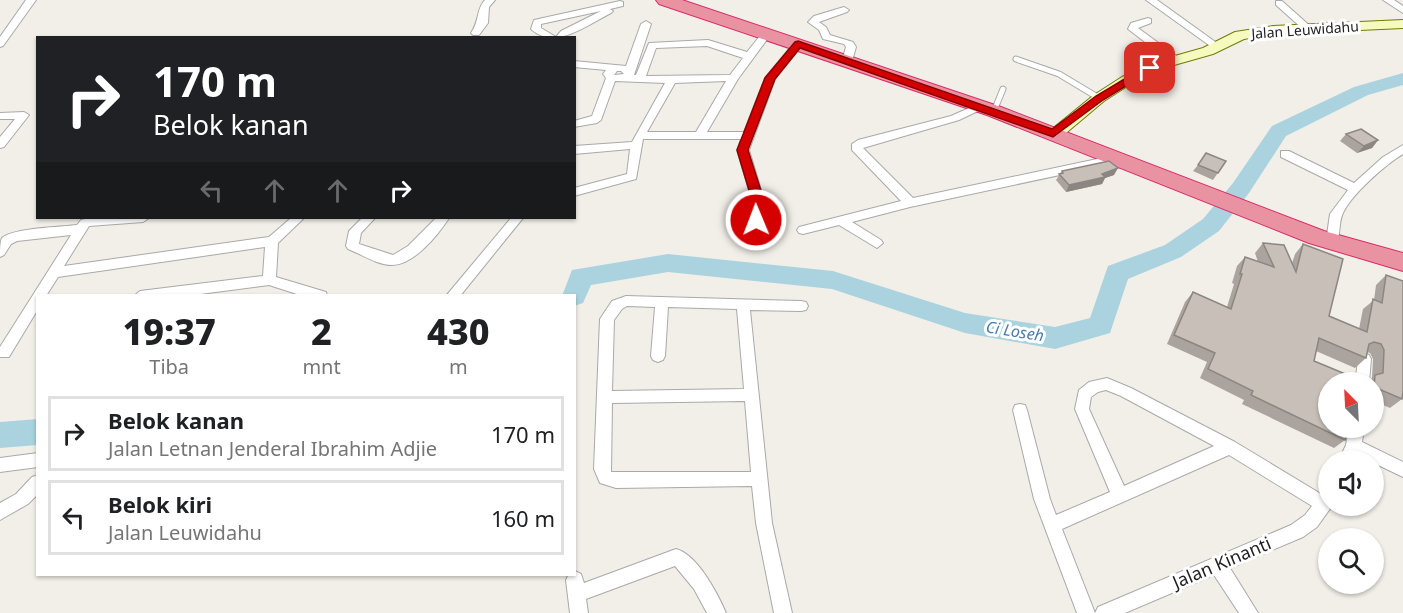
<!DOCTYPE html>
<html lang="id">
<style>
body{margin:0;font-family:"Noto Sans",sans-serif;background:#f6f6f6;color:#202124;height:100vh;display:flex;flex-direction:column;font-size:22px;white-space:nowrap}
*{box-sizing:border-box;margin:0}
p{font-size:20px;color:#757577}
.icon{flex:none;width:33px;height:33px;fill:none;stroke:currentColor;stroke-width:2;stroke-linecap:round;stroke-linejoin:round}
.map{position:relative;flex:1;overflow:hidden}
.panel{position:absolute;left:36px;top:294px;width:540px;height:282px;display:flex;flex-direction:column;background:#fff;border-radius:0px;box-shadow:0 2px 4px #0004}
.panel>*{flex:none}
.banner{position:absolute;left:36px;top:36px;width:540px;height:183px;border-radius:0px;box-shadow:0 2px 4px #0004;background:#202124;color:#fff;overflow:hidden}
.needle{width:39px;rotate:336deg}
.buttons{position:absolute;left:1318px;top:372px;display:grid;gap:12px}
.buttons a{display:grid;place-items:center;width:66px;height:66px;border-radius:50%;background:#fff;box-shadow:0 2px 4px #0004;font-size:30px}
.pin{position:absolute;display:grid;place-items:center;width:51px;height:51px;color:#fff;margin:-26px;border-radius:12px;box-shadow:0 3px 9px #0006}
.me{position:absolute;width:66px;margin:-33px;rotate:359deg;stroke-linejoin:round;filter:drop-shadow(0 0 4px #0008)}
.turn{display:flex;align-items:center;gap:21px;height:126px;padding:0 18px;font-size:27px}
.turn .icon{width:78px;height:78px;stroke-width:2.5}
.turn b{display:block;font-size:42px;line-height:51px}
.lanes{display:flex;align-items:center;height:57px;padding:0 18px;background:#0003;justify-content:center;gap:30px;direction:ltr}
.lanes .off{opacity:.35}
.eta{display:flex;justify-content:space-evenly;align-items:center;height:102px;text-align:center}
.eta b{font-size:36px;font-weight:800;line-height:42px}
ul{padding:0;list-style:none}
li{display:flex;align-items:center;gap:18px;height:75px;margin:0 12px 9px;padding:0 6px;border:3px solid #e0e0e0;border-radius:0px}
li div{flex:1}
li b{display:block;font-size:22px}
li em{font-style:normal}
.map>svg:first-child{display:block}
</style>
<div class="map">
<svg width="1403" height="613" viewBox="0 0 1403 613">
<rect width="100%" height="100%" fill="#f2efe9"/>
<g fill="none" stroke-linecap="round" stroke-linejoin="round">
<!-- river -->
<path fill="#aad3df" fill-rule="evenodd" d="M1403,73V85L1368,95L1286,136L1249,193L1219,231L1181,257L1128,279L1110,333L1055,349L965,333L832,289L668,272L591,285L583,303L574,306V296H562L572,270L668,254L833,271L965,313L1055,327L1090,318L1108,266L1165,245L1203,219L1233,183L1272,126L1354,87Z
M38,419V445L0,448V422Z"/>
<!-- lane casing -->
<g stroke="#a9a9a9" stroke-width="7">
<path id="lane" d="M1016,59L1059,74L1099,98
M994,111L1003,89"/>
</g>
<!-- street casing -->
<g stroke="#a9a9a9" stroke-width="2">
<path id="street" d="M26,0H36L3,46L0,47V37Z
M485,0H495L489,7L488,23L479,35H473L471,33C480,20 476,9 485,0Z
M1146,0H1157L1221,46L1213,48Z
M1383,0H1394L1403,6V13Z
M620,1L623,2V6L610,9L613,11L611,13C587,25 555,51 531,29L534,20ZM601,11L561,31L556,37L541,28V24Z
M1276,1H1282L1310,26V30H1304L1276,5Z
M844,7L849,10L847,12L819,22L826,27L830,35L853,42L856,47L852,61L847,64L842,61L846,47L844,44L823,39L819,30L808,22L814,16Z
M1148,18L1151,19V23L1138,28L1179,58V62H1171L1128,29L1131,23Z
M646,21L651,24L634,75H636L649,43L708,40L747,52L763,32L771,34L738,79L707,132H744L765,78L795,42L803,44L775,79L749,150L763,197L760,223L756,224L750,220L751,197L737,150L741,139H643L636,179L574,196V188L627,174L630,149L574,154V146L632,142L665,83L615,81L601,120L597,123L574,127V121L592,116L606,78L603,74L606,70L574,67V61L626,66L641,24ZM707,46L743,58L730,75L646,76L656,48ZM617,71H621L624,74L614,75ZM726,81L696,132H647L675,83Z
M978,104L983,107L982,109L959,120L863,148L913,198L1116,155L1122,159L1116,163L910,207L852,222L881,240L883,243L877,248L839,225L803,234L799,233L797,230L799,227L901,201L852,150V144L858,140L951,116Z
M24,112L29,115L4,147L0,148V137L15,119H0V113Z
M1403,145V154C1386,164 1351,195 1343,213C1338,223 1341,235 1336,245H1328L1326,242L1330,214L1348,190L1281,157V151H1289L1354,183L1383,157Z
M89,218H149L143,222L89,226L64,266L269,237L291,218H304L278,243L276,277L326,292L327,296H303L269,285L185,296H134L140,291L263,276L265,247L58,277L46,296H38V309L9,357H0V347L71,235L17,241L11,244L4,255L0,257C0,251 0,242 2,238C12,228 62,227 77,225L81,220Z
M362,218H375L361,233L359,244L393,255L408,246L436,218H449C438,235 414,265 392,265C377,265 361,254 348,249L346,246L349,231Z
M511,218H523L460,296H446Z
M626,296L801,301L806,302L808,306L806,310L801,311L750,310L772,523L792,613H774L756,523L752,486L616,488L600,483L594,469L600,319L612,301ZM627,306L655,307L651,356L653,360L658,362L663,360L665,356L668,307L737,309L744,389L612,391L614,320L622,309ZM745,401L751,472H611L612,403Z
M1364,353L1369,355L1371,359L1369,382H1355L1359,355Z
M1107,378L1131,388L1235,442L1321,494L1329,488V506H1332L1317,527L1303,537L1230,568L1258,613H1239L1214,575L1125,613H1095L1098,607L1291,525L1305,515L1312,506L1229,455L1062,529L1095,613H1077L1034,499L1013,410L1015,405L1020,404L1025,405L1027,410L1050,499L1056,515L1110,492L1075,409L1079,390L1089,382ZM1106,390L1121,396L1214,446L1124,486L1089,409L1091,397L1098,392Z
M1349,428H1364L1362,442L1403,462V477L1374,463V460L1357,454L1355,460H1339L1346,445Z
M38,453V467L0,472V458Z
M38,475V494L28,504L0,520V503L16,494L32,477Z
M676,549C697,554 718,594 726,613H707L694,589L675,566L586,599L588,613H570L566,580L569,574H574L575,571L581,574L584,583Z"/>
</g>
<!-- secondary casing -->
<g stroke="#707d05" stroke-width="2">
<path id="secondary" d="M1403,20V28L1273,34L1244,39L1213,54L1167,67L1132,83L1104,101L1060,138L1054,139L1046,134L1094,95L1122,77L1157,61L1203,48L1235,32L1273,26Z"/>
</g>
<!-- highway casing -->
<g stroke="#dc2a67" stroke-width="2">
<path id="highway" d="M656,0H682L1001,107L1324,231L1403,253V271L1309,243L987,115L659,4Z"/>
</g>
<!-- lane -->
<use href="#lane" stroke="#fff" stroke-width="5"/>
<!-- street -->
<use href="#street" fill="#fff" fill-rule="evenodd"/>
<!-- secondary -->
<use href="#secondary" fill="#f7fabf" fill-rule="evenodd"/>
<!-- highway -->
<use href="#highway" fill="#e892a2" fill-rule="evenodd"/>
</g>
<!-- wall -->
<path fill="#aba49e" d="M1346,134L1378,140L1372,148L1357,153L1340,141Z
M1226,161L1213,180L1193,171L1198,165Z
M1062,171L1114,175L1105,178L1102,184L1066,192L1056,180Z
M1263,243L1292,263L1295,254L1303,244L1329,316L1359,329L1363,309L1374,300L1376,285L1386,275L1402,399L1390,408L1374,401V382H1366L1372,378L1373,359L1370,353L1367,352L1366,358L1355,368L1316,351L1314,361L1345,440L1334,448L1242,404L1244,400L1200,378L1207,362L1167,344L1185,302L1193,292L1227,307L1234,284L1232,283L1237,266L1245,257L1258,262L1255,253Z"/>
<!-- shaded-wall -->
<path fill="#8b8681" d="M1378,140L1372,148L1357,153L1364,146Z
M1118,168L1114,175L1105,178L1102,184L1066,192L1069,185Z"/>
<!-- building -->
<path fill="#c7bfb8" stroke="#8b8681" stroke-width="1.5" d="M1361,129L1378,140L1364,146L1346,134Z
M1206,153L1226,161L1218,173L1198,165Z
M1109,161L1118,168L1102,174L1105,177L1069,185L1059,174L1063,173L1062,171Z
M1263,243L1284,245L1296,272L1303,244L1343,259L1329,316L1367,332L1373,299L1382,303L1386,275L1403,281V391L1402,399L1374,387L1375,375L1383,373L1384,350L1381,344L1374,342L1369,344L1366,358L1319,338L1314,361L1360,380V382H1329V428H1348L1345,440L1251,395L1253,391L1208,369L1215,353L1174,335L1193,292L1231,309L1242,274H1240L1245,257L1274,267Z"/>
<!-- route -->
<path fill="#d40000" stroke="#8a0000" stroke-width="1.5" d="M798,41L1052,129L1096,96L1146,66L1155,68L1103,100L1053,137L800,48L775,79L748,150L763,197L762,220L756,224L750,220L751,197L737,150L765,78L795,42Z"/>
<g text-anchor="middle" stroke-width="6" stroke-linejoin="round" paint-order="stroke">
<!-- far-street labels -->
<g font-size="14" fill="#222" stroke="#fff">
<text transform="translate(1305 30) rotate(-4)" y="5">Jalan Leuwidahu</text>
</g>
<!-- water labels -->
<g font-size="16" font-style="italic" fill="#4a7aab" stroke="#fff">
<text transform="translate(1015 331) rotate(9)" y="6">Ci Loseh</text>
</g>
<!-- near-street labels -->
<g font-size="18" fill="#222" stroke="#fff">
<text transform="translate(1222 563) rotate(-23)" y="6">Jalan Kinanti</text>
</g>
</g>
</svg>
<div class="buttons">
<a><svg class="needle" viewBox="-14 -14 28 28"><path d="M0-13l5 13h-10z" fill="#e53935"/><path d="M0 13l5-13h-10z" fill="#757577"/></svg></a>
<a><svg class="icon" aria-label="sound" viewBox="0 0 24 24"><path d="M4 9h4l5-4v14l-5-4H4zM17 9q2 3 0 6"/></svg></a>
<a><svg class="icon" aria-label="search" viewBox="0 0 24 24"><circle cx="10" cy="10" r="6"/><path d="M15 15l6 6"/></svg></a>
</div>
<div class="pin" style="left:1150px;top:68px;background:#d93025"><svg class="icon" aria-label="arrive" viewBox="0 0 24 24"><path d="M6 21V4h12l-3 4 3 4H6"/></svg></div>
<svg class="me" style="left:756px;top:220px" viewBox="-20 -20 40 40"><circle r="17" fill="#d40000" stroke="#fff" stroke-width="3"/><path d="M0-11L8 9 0 5-8 9z" fill="#fff"/></svg>
<div class="banner">
<div class="turn"><svg class="icon" aria-label="right" viewBox="0 0 24 24"><path d="M7 20v-9h11M14 6l5 5-5 5"/></svg><div><b>170 m</b>Belok kanan</div></div>
<div class="lanes"><svg class="icon off" aria-label="left" viewBox="0 0 24 24"><path d="M17 20v-9H6M10 6l-5 5 5 5"/></svg><svg class="icon off" aria-label="ahead" viewBox="0 0 24 24"><path d="M12 20V5M6 11l6-6 6 6"/></svg><svg class="icon off" aria-label="ahead" viewBox="0 0 24 24"><path d="M12 20V5M6 11l6-6 6 6"/></svg><svg class="icon" aria-label="right" viewBox="0 0 24 24"><path d="M7 20v-9h11M14 6l5 5-5 5"/></svg></div>
</div>
<section class="panel">
<div class="eta">
<div><b>19:37</b><p>Tiba</p></div>
<div><b>2</b><p>mnt</p></div>
<div><b>430</b><p>m</p></div>
</div>
<ul>
<li><svg class="icon" aria-label="right" viewBox="0 0 24 24"><path d="M7 20v-9h11M14 6l5 5-5 5"/></svg><div><b>Belok kanan</b><p>Jalan Letnan Jenderal Ibrahim Adjie</p></div><em>170 m</em></li>
<li><svg class="icon" aria-label="left" viewBox="0 0 24 24"><path d="M17 20v-9H6M10 6l-5 5 5 5"/></svg><div><b>Belok kiri</b><p>Jalan Leuwidahu</p></div><em>160 m</em></li>
</ul>
</section>
</div>
